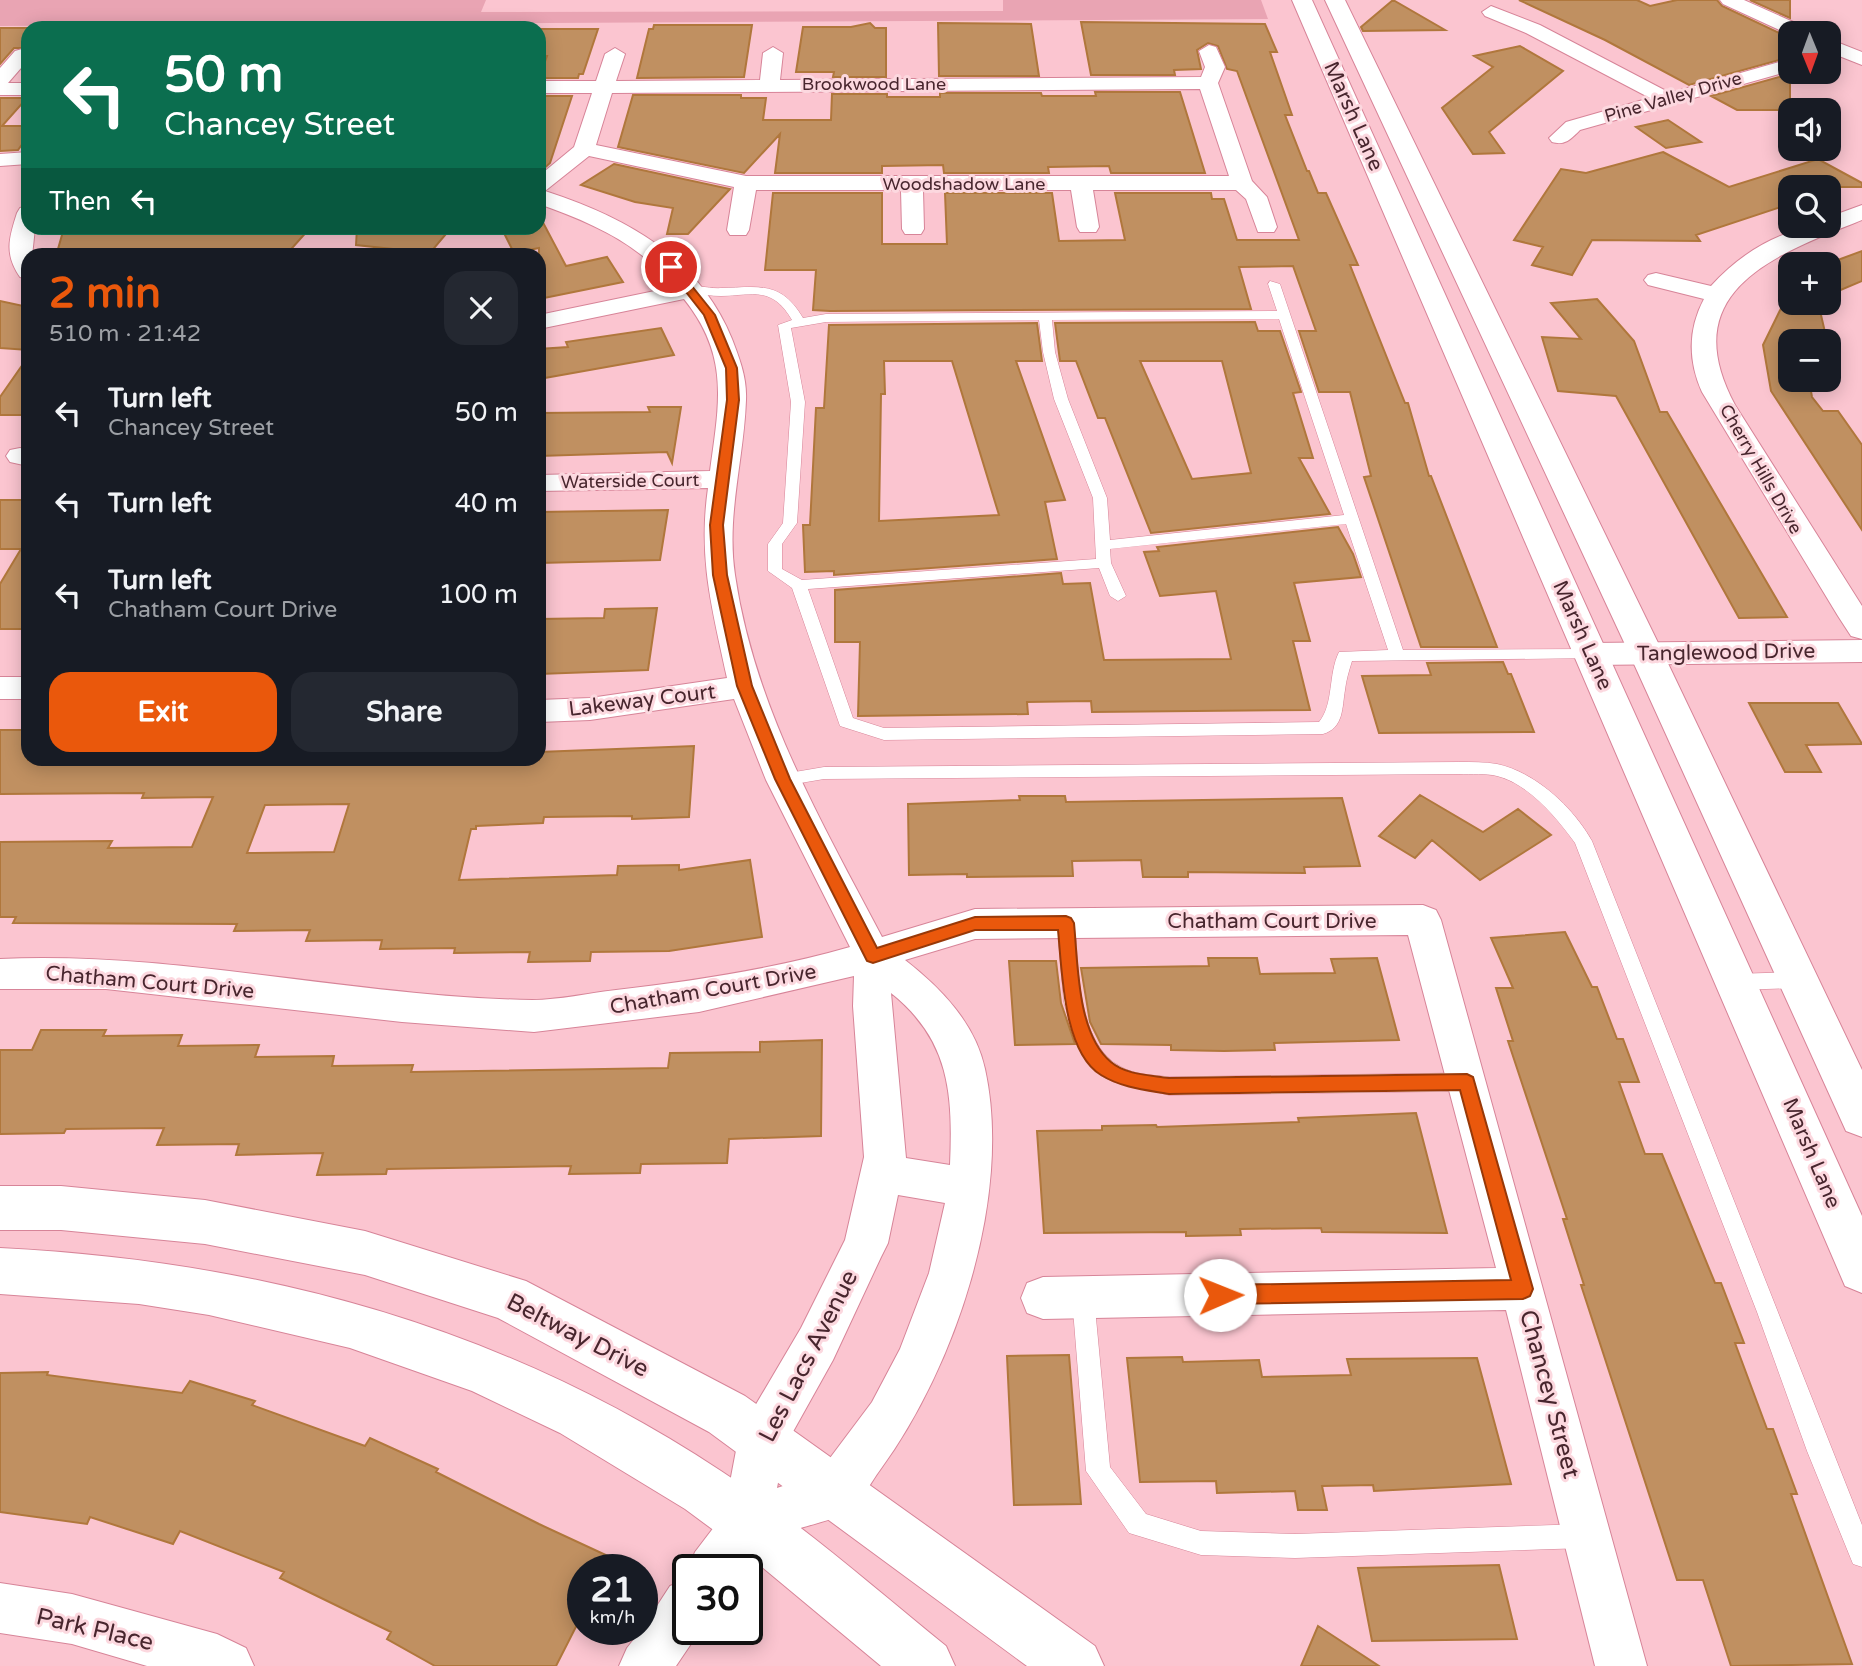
<!DOCTYPE html>
<meta charset="utf-8">
<style>
body{margin:0;font-family:"Varela Round",sans-serif;background:#242831;color:#f1f3f6;height:100vh;display:flex;flex-direction:column;font-size:26px;white-space:nowrap}
*{box-sizing:border-box;margin:0}
p{font-size:23px;color:#9ea1a6}
.icon{flex:none;width:38px;height:38px;fill:none;stroke:currentColor;stroke-width:2;stroke-linecap:round;stroke-linejoin:round}
.map{position:relative;flex:1;overflow:hidden}
.drawer{position:absolute;left:21px;top:248px;width:525px;height:518px;display:flex;flex-direction:column;background:#171b24;border-radius:21px;box-shadow:0 4px 18px #0003}
.drawer>*{flex:none}
.guide{position:absolute;left:21px;top:21px;width:525px;height:214px;border-radius:21px;box-shadow:0 4px 18px #0003;background:#0b6e4f;color:#fff;overflow:hidden}
.needle{width:46px;rotate:179deg}
.buttons{position:absolute;left:1778px;top:21px;display:grid;gap:14px}
.buttons a{display:grid;place-items:center;width:63px;height:63px;border-radius:14px;background:#171b24;box-shadow:0 4px 18px #0003;font-size:35px}
.speed{position:absolute;left:567px;top:1554px;display:flex;gap:14px;font-size:35px;font-weight:700;text-align:center}
.speed>*{display:grid;place-content:center;width:91px;height:91px;border-radius:50%;background:#171b24;box-shadow:0 4px 18px #0003;line-height:1}
.speed small{font-size:18px;font-weight:400}
.speed .limit{border:4px solid #111;border-radius:10px;background:#fff;color:#111}
.pin{position:absolute;display:grid;place-items:center;width:60px;height:60px;color:#fff;margin:-30px;border:4px solid #fff;border-radius:50%;box-shadow:0 2px 7px #0007}
.me{position:absolute;width:77px;margin:-38px;rotate:89deg;stroke-linejoin:round;filter:drop-shadow(0 0 5px #0008)}
.turn{display:flex;align-items:center;gap:24px;height:147px;padding:0 28px;font-size:32px}
.turn .icon{width:91px;height:91px;stroke-width:2.5}
.turn b{display:block;font-size:49px;line-height:60px}
.then{display:flex;align-items:center;height:66px;padding:0 28px;background:#0003;gap:14px;font-size:26px}
.round{display:grid;place-items:center;flex:none;width:74px;height:74px;border-radius:21px;background:#242831}
.summary{display:flex;align-items:center;justify-content:space-between;height:119px;padding:0 28px}
h1{font-size:42px;font-weight:700;line-height:52px;color:#ea580c}
.cta{display:flex;gap:14px;margin-top:auto;padding:14px 28px}
.cta a{flex:1;height:80px;border-radius:21px;background:#ea580c;color:#fff;font-size:28px;font-weight:700;line-height:80px;text-align:center}
.cta a+a{background:#242831;color:#f1f3f6}
ul{padding:0;list-style:none}
li{display:flex;align-items:center;gap:21px;height:91px;padding:0 28px}
li div{flex:1}
li b{display:block;font-size:26px}
li em{font-style:normal}
.map>svg:first-child{display:block}
</style>
<div class="map">
<svg width="1862" height="1666" viewBox="0 0 1862 1666">
<rect width="100%" height="100%" fill="#fbc5d0"/>
<!-- green -->
<path fill="#e9a4b3" d="M0,0H486L481,12L1003,11V0H1261L1268,19L0,26Z"/>
<!-- building -->
<path fill="#c09061" stroke="#b0773c" stroke-width="2" fill-rule="evenodd" d="M1393,0L1445,30L1363,31L1361,27Z
M1519,0H1637L1650,6L1677,0H1717L1722,6L1790,38V57L1689,85L1605,40Z
M1750,0H1790V18Z
M1081,22L1265,24L1277,52H1270L1292,115H1285L1307,171H1309L1318,193H1326L1358,265H1350L1405,403H1408L1429,476H1431L1497,647H1421L1364,477L1371,476L1350,392H1319L1299,331H1316L1293,266L1239,267L1251,309L830,311L813,310L816,270H765L773,193H882V244H947L945,193H1052L1059,241L1125,240L1115,193H1211L1212,199H1224L1237,240H1299L1237,71L1227,69L1218,46L1208,43L1197,50L1201,69L1174,70L1175,75H1091Z
M870,23L875,28H886V77H833L834,72H796L803,27H851Z
M938,23L1031,24L1039,76H939Z
M654,25H752L744,77L637,78L649,29H653Z
M0,28H28V48H14L0,64Z
M539,29H598L583,74H579L578,78H539L547,56H539Z
M1520,46L1563,71L1489,132L1504,153L1473,154L1442,108L1493,67L1474,56Z
M1790,74V110H1737L1711,96Z
M1095,92H1180L1205,173H1111L1109,166L1048,167L1049,173H944L943,165L882,166V173H775L780,134L744,173L618,147L633,95H741V98H766L763,120H831L832,94H887V97H940V93H1041L1042,96H1096Z
M539,96H572L550,163L539,173Z
M0,98H27L2,126H28V136L18,150L0,151Z
M1668,120L1701,142L1666,148L1636,127Z
M1663,152L1729,187L1818,159L1862,183V187H1790V204L1696,235L1700,241L1592,240L1572,275L1532,265L1543,247L1514,240L1561,169L1586,173Z
M614,164L730,189L688,234H667L673,208L635,202L581,185Z
M539,215L566,266L607,257L623,282L539,299V248L514,253L503,231L539,228Z
M64,228H310L285,256H56Z
M357,228H451L430,253L356,245Z
M1862,251V281L1831,294L1829,298L1827,264Z
M1790,290V303H1827L1821,315L1827,341H1790V380H1809L1812,397L1823,411H1838L1862,445V530L1771,391L1763,345Z
M1597,299L1634,341L1660,412H1667L1787,617L1739,618L1616,396L1558,391L1542,337L1581,339L1551,303Z
M0,301L28,307V350L0,348Z
M1255,322L1258,331H1280L1301,392L1293,393L1313,458H1299L1330,514L1151,533L1105,418H1098L1076,361H1060L1055,323ZM1140,361H1222L1251,473L1192,479Z
M1037,323L1042,361H1016L1065,500L1045,502L1057,559L834,575V571L805,572L803,525H810L816,408H824L829,325ZM884,361H952L999,515L879,521L881,394H885Z
M661,328L674,355L539,379V349L568,347L566,342Z
M28,357V415H0V397Z
M648,407H681L672,463L667,452L539,456V413L650,412Z
M0,500H28V629H0V584L21,549H0Z
M668,510L660,560L539,563V512Z
M1338,527L1353,554L1361,577L1294,583L1310,641H1293L1310,710L1092,712L1091,701L1027,702L1028,714L858,716L860,642H835V590L1061,573L1063,584L1090,583L1104,660L1231,659L1216,591L1160,596L1144,552L1159,551L1157,547Z
M657,608L648,670L539,674V619L604,618L605,609Z
M1503,662L1508,674H1511L1534,732L1379,733L1362,676L1431,675L1427,663Z
M1749,703H1838L1862,744L1806,745L1821,772H1785Z
M0,730H28V760H539V752L694,746L689,817L632,819V816L544,817L543,823L476,826V829H471L459,880L617,875L618,866L679,865V870L750,860L762,937L669,951L591,952L590,961L528,962L530,952L454,953L455,948L380,949L382,940L306,941L310,930L234,931L237,924L13,923L16,917H0V842L112,841L108,848L192,847L213,797L142,798L144,793L0,794ZM349,804L334,852L247,853L265,805Z
M1420,795L1483,832L1518,809L1551,835L1480,880L1432,840L1415,858L1379,836Z
M1019,796H1065L1066,802L1342,798L1360,866L1304,867L1305,873L1188,872V877H1143L1141,860L1072,861L1073,876L967,877V874L909,875L908,804L1020,800Z
M1565,932L1592,987H1597L1617,1039H1623L1639,1082H1619L1645,1154H1662L1715,1283H1721L1744,1343H1735L1767,1429H1773L1797,1494H1791L1852,1664L1731,1666L1703,1580H1677L1581,1285H1584L1563,1219H1567L1508,1041H1513L1496,988H1513L1491,938Z
M1208,958H1257L1260,974L1335,973L1331,959L1377,958L1399,1040L1274,1043L1275,1050L1224,1051L1171,1050V1045L1101,1044L1090,1022L1081,968L1209,966Z
M1009,961H1056L1061,1003L1075,1044L1015,1045Z
M41,1030H106L103,1036L182,1035L178,1046L259,1045L255,1057L334,1056L332,1066L413,1065L411,1072L668,1068L670,1053L760,1052V1042L822,1040L821,1136L729,1139L727,1163L641,1164L640,1173L569,1174L571,1166L387,1169L386,1174L317,1175L323,1153L236,1155L239,1144L157,1145L164,1128L66,1129L64,1133L0,1134V1050H32Z
M1416,1113L1447,1233L1322,1232L1321,1228L1240,1229L1241,1235L1186,1236V1232L1044,1233L1037,1131L1102,1130V1126L1156,1125L1157,1127L1299,1122L1298,1118Z
M1069,1355L1081,1504L1014,1505L1007,1356Z
M1182,1357L1183,1362L1259,1360L1262,1377L1351,1375L1347,1359L1477,1358L1511,1484L1374,1491L1373,1485L1322,1486L1327,1510H1298L1295,1491L1217,1493L1216,1481L1140,1482L1127,1358Z
M48,1372L47,1375L182,1393L190,1381L255,1401L252,1405L365,1446L370,1438L438,1469L436,1472L539,1524L638,1570H583V1613L556,1666H435L387,1639L391,1632L280,1578L284,1572L180,1531L173,1544L90,1517L87,1524L0,1512V1373Z
M1499,1565L1517,1639L1372,1641L1358,1568Z
M1318,1626L1379,1666H1301Z"/>
<g fill="none" stroke-linecap="round" stroke-linejoin="round">
<!-- service casing -->
<g stroke="#d78498" stroke-width="1">
<path id="service" d="M1270,281L1280,284L1403,650L1591,649L1599,654L1597,658L1352,661C1349,671 1346,680 1345,690C1342,707 1344,728 1323,734L884,740L840,726L792,588L768,571V544L783,523L791,402L778,325L792,320C772,286 754,295 721,296C711,296 702,294 693,294L689,293V287C700,285 711,289 722,288C760,287 781,281 803,318L826,314L1277,311L1268,284ZM1279,319L1344,515L1110,540L1107,498L1068,399L1055,352L1052,320ZM1039,320L1043,352L1054,399L1093,498L1096,559L802,580L782,569V544L797,523L805,402L791,328L826,322ZM1346,524L1388,650L1339,652C1328,674 1334,704 1319,722L884,728L853,718L808,589L1099,568L1110,596L1118,601L1126,596L1111,563L1110,549Z
M1459,762C1472,762 1485,762 1497,764C1535,772 1573,807 1592,841L1862,1525V1567L1853,1564L1807,1451L1757,1312L1575,843C1557,818 1529,784 1497,776C1485,773 1472,775 1459,774L824,779L783,786L775,780L783,774L824,767Z
M1066,916L1073,918L1075,923C1078,966 1077,1045 1121,1067C1135,1075 1153,1075 1169,1077L1467,1073L1474,1076L1477,1082L1474,1088L1467,1091L1169,1095L1114,1082L1100,1075L1088,1063L1076,1041L1064,1002L1057,923L1059,918Z
M1797,972L1804,975L1806,980L1804,985L1797,988L1737,990L1730,988L1727,982L1730,976L1737,974Z
M1083,1286L1091,1289L1094,1297L1110,1467L1146,1514L1201,1531L1295,1534L1584,1524L1593,1527L1596,1536L1593,1545L1584,1548L1295,1558L1201,1555L1129,1533L1086,1471L1072,1297L1075,1289Z"/>
</g>
<!-- minor casing -->
<g stroke="#d78498" stroke-width="2">
<path id="minor" d="M1720,0H1744L1809,29L1811,33L1790,35L1723,4Z
M1491,6L1540,25L1670,93L1790,59V71L1580,130C1571,139 1565,146 1552,142L1549,138L1566,122L1650,98L1526,33L1485,16L1482,12Z
M1829,39L1862,52V65L1829,52Z
M1209,45L1216,47L1225,67L1218,83L1252,181L1267,197L1277,227L1274,232H1258L1246,199L1236,190H1093L1099,227L1096,232H1080L1077,227L1071,190H923L924,229L921,234H905L902,229L901,190H756L749,230L746,235H730L727,230L734,187L589,156L545,191C628,218 699,258 732,339C740,360 747,378 746,400C744,459 726,516 735,575C754,706 821,821 882,937L975,909L1423,905L1436,910L1441,920L1647,1666H1595L1506,1310L1043,1319L1027,1313L1021,1298L1027,1283L1043,1277L1496,1268L1408,935L975,939L905,960C941,988 975,1023 985,1069C1013,1196 955,1368 880,1470C871,1482 862,1500 851,1509C833,1524 778,1529 762,1544C755,1551 750,1562 744,1570H688L695,1552L724,1514L738,1440L745,1423L801,1328L845,1240L864,1157L853,1006L854,976L699,1012L534,1032L402,1022L106,989H0V959C178,951 354,997 532,1000C559,1000 589,993 616,990C694,981 774,969 850,947L766,780L734,699L590,720L539,722V700L590,698L727,678C712,608 698,559 708,488L539,491V475L710,471C719,404 730,356 684,299L539,329V315L674,287C639,243 590,222 539,204V176L574,147L592,93H539V81H596L605,54L615,48L625,54L616,81L760,80L763,53L773,47L783,53L780,80L1201,77L1205,67L1199,51ZM1200,89L1229,176H746L596,145L612,93ZM891,993C950,1040 953,1094 950,1165L906,1158ZM898,1195L945,1203L929,1273L900,1349L872,1402L818,1474L777,1488L785,1446L833,1360L881,1257L888,1243Z
M22,49L28,51V60L8,83H28V95H0V68L15,51Z
M28,152V164L0,166V154Z
M1862,205V220C1774,255 1674,291 1735,405L1862,606V639L1851,636L1838,616L1702,392C1688,361 1688,329 1704,299L1648,285L1644,280L1648,275L1656,273L1711,286C1741,253 1783,226 1829,226V217Z
M28,206V228H35L32,256H28V279L20,277C4,254 9,238 17,213L20,208Z
M20,448L28,450V466L10,462L6,456L10,450Z
M1862,640V662L1591,665L1580,662L1575,654L1580,646L1591,643Z
M0,677H28V699H0Z
M688,1579V1629H701L676,1666H619L627,1648L642,1629L670,1586Z
M0,1583L72,1594L217,1634L246,1648L254,1666H147L72,1644L0,1633Z"/>
</g>
<!-- tertiary casing -->
<g stroke="#d78498" stroke-width="2">
<path id="tertiary" d="M0,1186H61L205,1200L365,1231L526,1281L745,1396L1095,1646L1104,1666H1027L709,1432L498,1318L365,1275L205,1244L61,1230H0Z
M0,1248C261,1261 502,1326 721,1471C801,1523 872,1586 946,1646L955,1666H881L750,1557L685,1509L560,1433L472,1391L350,1348L209,1315L139,1304L0,1294Z"/>
</g>
<!-- secondary casing -->
<g stroke="#d78498" stroke-width="2">
<path id="secondary" d="M1292,0H1312L1862,1216V1293L1845,1286Z
M1325,0H1345L1663,653L1862,1070V1137L1846,1131L1629,653Z"/>
</g>
<!-- service -->
<use href="#service" fill="#fff" fill-rule="evenodd"/>
<!-- minor -->
<use href="#minor" fill="#fff" fill-rule="evenodd"/>
<!-- tertiary -->
<use href="#tertiary" fill="#fff" fill-rule="evenodd"/>
<!-- secondary -->
<use href="#secondary" fill="#fff" fill-rule="evenodd"/>
</g>
<!-- route -->
<path fill="#ea580c" stroke="#983908" stroke-width="2" d="M668,265H675L715,315L737,368L739,400L723,525L727,575L752,686L790,779L877,948L975,917L1066,916L1071,918L1074,923C1078,964 1077,1034 1111,1062C1126,1075 1150,1075 1169,1078L1467,1074L1473,1077L1533,1289L1530,1296L1523,1299L1220,1304L1213,1302L1210,1295L1213,1288L1220,1285L1511,1280L1460,1090L1169,1094C1146,1090 1122,1088 1101,1075C1063,1052 1062,970 1058,930H975L873,963L867,961L775,779L737,686L713,575L710,525L727,400L726,368L704,315L668,269Z"/>
<g text-anchor="middle" stroke-width="6" stroke-linejoin="round" paint-order="stroke">
<!-- far-street labels -->
<g font-size="18" fill="#48262e" stroke="#fcd8df">
<text x="874" y="90">Brookwood Lane</text>
<text transform="translate(1673 97) rotate(-16)" y="6">Pine Valley Drive</text>
<text x="964" y="190">Woodshadow Lane</text>
<text transform="translate(1761 469) rotate(60)" y="6">Cherry Hills Drive</text>
<text transform="translate(630 481) rotate(-1)" y="6">Waterside Court</text>
</g>
<!-- street labels -->
<g font-size="21" fill="#48262e" stroke="#fcd8df">
<text transform="translate(1354 116) rotate(66)" y="7">Marsh Lane</text>
<text transform="translate(1583 635) rotate(66)" y="7">Marsh Lane</text>
<text transform="translate(1726 652) rotate(-1)" y="7">Tanglewood Drive</text>
<text transform="translate(642 700) rotate(-7)" y="7">Lakeway Court</text>
<text x="1272" y="928">Chatham Court Drive</text>
<text transform="translate(150 982) rotate(5)" y="7">Chatham Court Drive</text>
<text transform="translate(713 989) rotate(-10)" y="7">Chatham Court Drive</text>
<text transform="translate(1812 1153) rotate(67)" y="7">Marsh Lane</text>
</g>
<!-- near-street labels -->
<g font-size="24" fill="#48262e" stroke="#fcd8df">
<text transform="translate(578 1335) rotate(27)" y="8">Beltway Drive</text>
<text transform="translate(808 1356) rotate(-63)" y="8">Les Lacs Avenue</text>
<text transform="translate(1550 1394) rotate(75)" y="8">Chancey Street</text>
<text transform="translate(95 1629) rotate(13)" y="8">Park Place</text>
</g>
</g>
</svg>
<div class="buttons">
<a><svg class="needle" viewBox="-14 -14 28 28"><path d="M0-13l5 13h-10z" fill="#e53935"/><path d="M0 13l5-13h-10z" fill="#9ea1a6"/></svg></a>
<a><svg class="icon" aria-label="sound" viewBox="0 0 24 24"><path d="M4 9h4l5-4v14l-5-4H4zM17 9q2 3 0 6"/></svg></a>
<a><svg class="icon" aria-label="search" viewBox="0 0 24 24"><circle cx="10" cy="10" r="6"/><path d="M15 15l6 6"/></svg></a>
<a>+</a>
<a>−</a>
</div>
<div class="speed"><div>21<small>km/h</small></div><div class="limit">30</div></div>
<div class="pin" style="left:671px;top:267px;background:#d93025"><svg class="icon" aria-label="arrive" viewBox="0 0 24 24"><path d="M6 21V4h12l-3 4 3 4H6"/></svg></div>
<svg class="me" style="left:1220px;top:1295px" viewBox="-20 -20 40 40"><circle r="19" fill="#fff"/><path d="M0-13L10 11 0 6-10 11z" fill="#ea580c"/></svg>
<div class="guide">
<div class="turn"><svg class="icon" aria-label="left" viewBox="0 0 24 24"><path d="M17 20v-9H6M10 6l-5 5 5 5"/></svg><div><b>50 m</b>Chancey Street</div></div>
<div class="then">Then<svg class="icon" aria-label="left" viewBox="0 0 24 24"><path d="M17 20v-9H6M10 6l-5 5 5 5"/></svg></div>
</div>
<section class="drawer">
<div class="summary"><div><h1>2 min</h1><p>510 m · 21:42</p></div><a class="round"><svg class="icon" aria-label="close" viewBox="0 0 24 24"><path d="M6 6l12 12M18 6L6 18"/></svg></a></div>
<ul>
<li><svg class="icon" aria-label="left" viewBox="0 0 24 24"><path d="M17 20v-9H6M10 6l-5 5 5 5"/></svg><div><b>Turn left</b><p>Chancey Street</p></div><em>50 m</em></li>
<li><svg class="icon" aria-label="left" viewBox="0 0 24 24"><path d="M17 20v-9H6M10 6l-5 5 5 5"/></svg><div><b>Turn left</b></div><em>40 m</em></li>
<li><svg class="icon" aria-label="left" viewBox="0 0 24 24"><path d="M17 20v-9H6M10 6l-5 5 5 5"/></svg><div><b>Turn left</b><p>Chatham Court Drive</p></div><em>100 m</em></li>
</ul>
<div class="cta"><a>Exit</a><a>Share</a></div>
</section>
</div>
